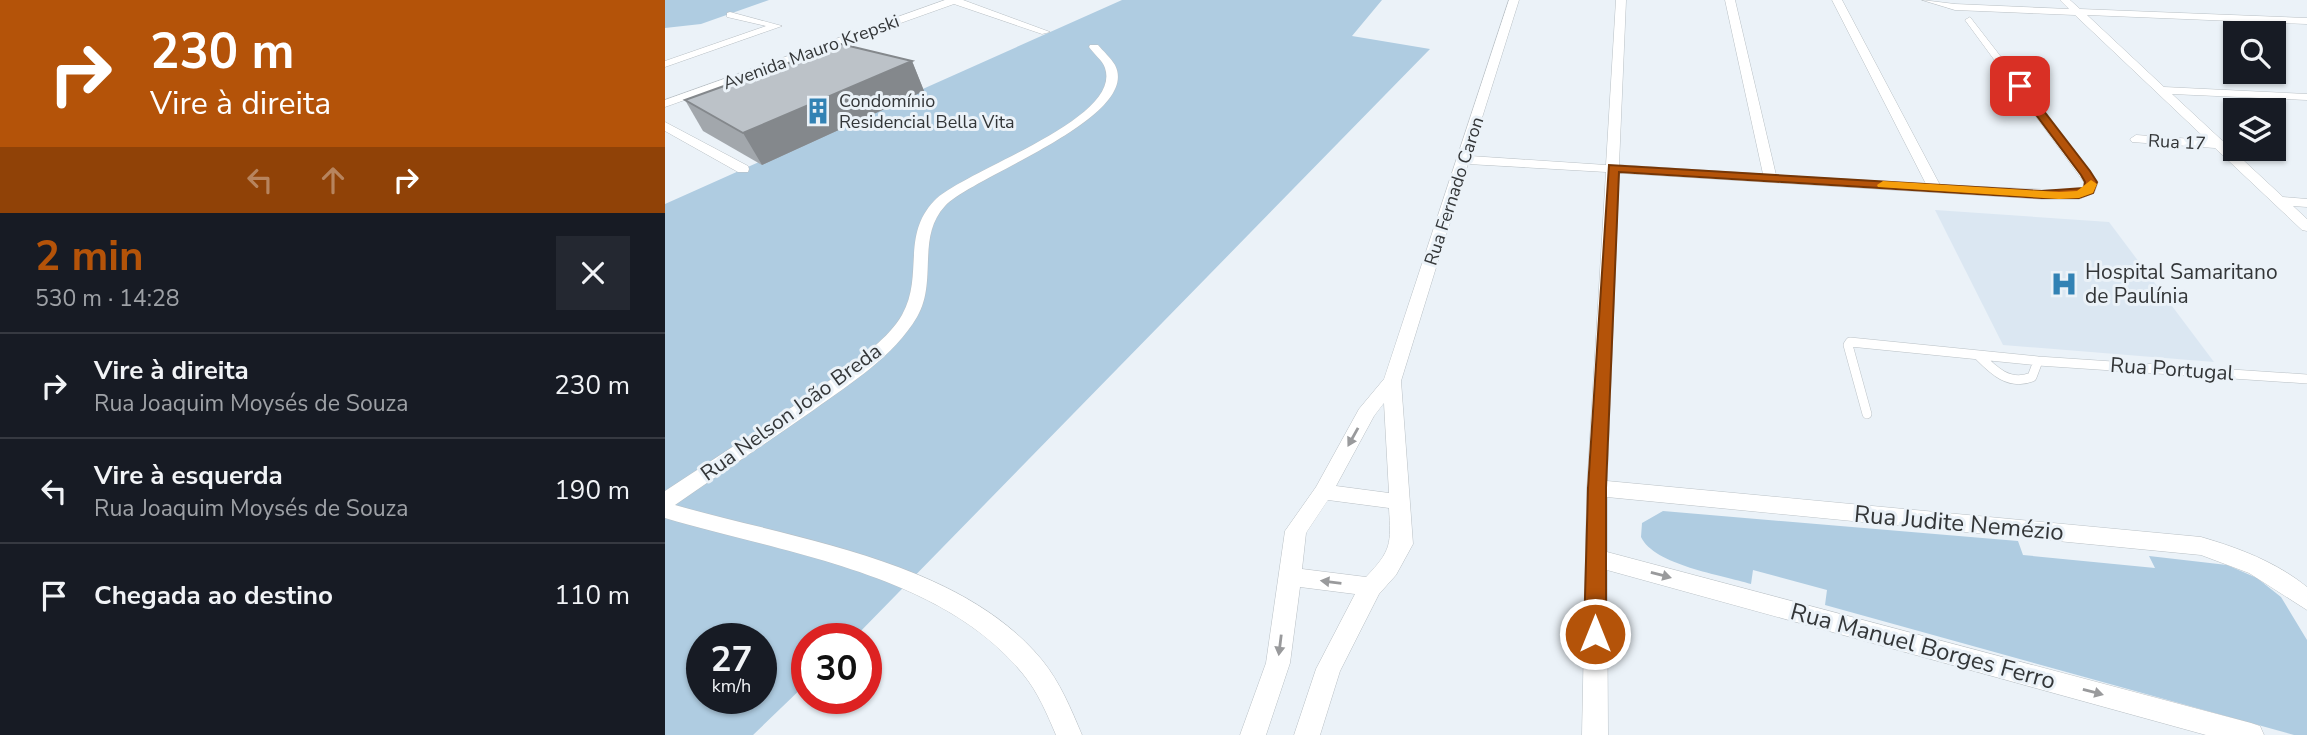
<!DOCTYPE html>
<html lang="pt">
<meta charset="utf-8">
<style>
body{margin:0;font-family:"Nunito Sans",sans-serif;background:#242831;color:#f1f3f6;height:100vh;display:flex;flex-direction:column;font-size:26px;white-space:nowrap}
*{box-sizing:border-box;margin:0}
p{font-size:23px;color:#9ea1a6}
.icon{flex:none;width:38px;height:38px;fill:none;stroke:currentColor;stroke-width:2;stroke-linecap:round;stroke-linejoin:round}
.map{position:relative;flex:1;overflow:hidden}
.drawer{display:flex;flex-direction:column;background:#171b24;width:665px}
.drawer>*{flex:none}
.banner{background:#b45309;color:#fff;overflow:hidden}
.buttons{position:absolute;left:1558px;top:21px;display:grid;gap:14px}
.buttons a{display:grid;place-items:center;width:63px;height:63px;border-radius:0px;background:#171b24;box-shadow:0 2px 5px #0004;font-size:35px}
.speed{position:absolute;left:21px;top:623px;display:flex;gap:14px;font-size:35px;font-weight:700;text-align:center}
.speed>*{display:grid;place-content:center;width:91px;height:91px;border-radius:50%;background:#171b24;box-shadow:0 2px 5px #0004;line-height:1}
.speed small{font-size:18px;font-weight:400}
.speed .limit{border:10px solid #d22;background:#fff;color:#111}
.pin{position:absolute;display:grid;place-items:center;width:60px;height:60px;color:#fff;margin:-30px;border-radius:14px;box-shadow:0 4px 10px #0006}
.me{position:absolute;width:77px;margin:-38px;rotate:0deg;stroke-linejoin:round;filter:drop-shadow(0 0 5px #0008)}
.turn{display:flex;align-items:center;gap:24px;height:147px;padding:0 35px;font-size:32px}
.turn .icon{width:91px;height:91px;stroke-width:2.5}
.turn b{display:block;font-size:49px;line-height:60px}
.lanes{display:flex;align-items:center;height:66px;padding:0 35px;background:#0003;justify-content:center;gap:35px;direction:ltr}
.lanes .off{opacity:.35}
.round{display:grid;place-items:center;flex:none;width:74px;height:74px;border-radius:0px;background:#242831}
.head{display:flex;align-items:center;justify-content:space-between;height:119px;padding:0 35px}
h1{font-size:42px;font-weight:700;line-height:52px;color:#b45309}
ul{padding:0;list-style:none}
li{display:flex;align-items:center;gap:21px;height:105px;padding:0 35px;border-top:2px solid #363941}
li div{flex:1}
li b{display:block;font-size:26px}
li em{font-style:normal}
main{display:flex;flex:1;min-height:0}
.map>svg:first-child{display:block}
</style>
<main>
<section class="drawer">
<div class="banner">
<div class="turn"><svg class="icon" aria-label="right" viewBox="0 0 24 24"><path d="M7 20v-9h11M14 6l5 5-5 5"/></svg><div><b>230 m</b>Vire à direita</div></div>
<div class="lanes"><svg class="icon off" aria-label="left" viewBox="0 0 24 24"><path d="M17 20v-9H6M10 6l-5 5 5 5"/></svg><svg class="icon off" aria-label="ahead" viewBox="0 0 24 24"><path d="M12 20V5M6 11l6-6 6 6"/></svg><svg class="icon" aria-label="right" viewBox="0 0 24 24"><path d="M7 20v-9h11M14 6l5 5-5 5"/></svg></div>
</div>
<div class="head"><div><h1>2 min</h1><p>530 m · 14:28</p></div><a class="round"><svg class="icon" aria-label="close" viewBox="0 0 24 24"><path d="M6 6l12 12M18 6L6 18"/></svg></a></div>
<ul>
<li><svg class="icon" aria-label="right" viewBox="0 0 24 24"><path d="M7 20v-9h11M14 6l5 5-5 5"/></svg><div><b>Vire à direita</b><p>Rua Joaquim Moysés de Souza</p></div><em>230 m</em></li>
<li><svg class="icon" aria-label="left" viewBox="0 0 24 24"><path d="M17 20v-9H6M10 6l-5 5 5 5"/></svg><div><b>Vire à esquerda</b><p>Rua Joaquim Moysés de Souza</p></div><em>190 m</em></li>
<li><svg class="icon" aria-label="arrive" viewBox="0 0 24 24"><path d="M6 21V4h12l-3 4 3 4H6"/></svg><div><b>Chegada ao destino</b></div><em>110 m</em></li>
</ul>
</section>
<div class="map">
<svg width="1642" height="735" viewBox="0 0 1642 735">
<rect width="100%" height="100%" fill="#ebf2f8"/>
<!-- built -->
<path fill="#dbe7f2" d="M1270,210L1444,222L1549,362L1338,345Z"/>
<!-- green -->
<path fill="#afcce1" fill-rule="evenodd" d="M0,0H104L36,24L0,28Z
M457,0H717L687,36L765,49L188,639H142V683L88,735H0V204ZM37,639H96V698H37Z
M998,511L1353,541L1358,555L1490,568L1484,556L1562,565L1592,578L1616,597L1642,640V735H1629L1160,605L1162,590L1088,570L1086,584C1057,575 989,565 976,537L977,523Z"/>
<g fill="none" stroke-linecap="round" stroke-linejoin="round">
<!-- service casing -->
<g stroke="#b9c0c5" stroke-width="10">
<path id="service" d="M1313,355C1329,371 1344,386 1367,377L1373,361
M1202,414L1183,345L1185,342L1373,361L1642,379"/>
</g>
<!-- minor casing -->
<g stroke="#b9c0c5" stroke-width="1">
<path id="minor" d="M280,0H298L385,32L377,34L289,4L0,107V100Z
M844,0H854L805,156L941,165L951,0H961L954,165L1098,174L1060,0H1070L1111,175L1261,184L1167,0H1177L1275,185L1412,191L1418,188L1419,182L1300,20L1305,17L1433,182L1429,193L1414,199H1377L954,173L942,481L1536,537C1574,548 1611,562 1642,587V610L1584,573L1536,555L942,497V552L1586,723L1595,726L1599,735H1541L942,570L943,735H917L922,488L941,172L803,164L736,381L748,544L731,575L714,594L675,671L655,735H629L651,669L690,594L635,587L625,663L601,735H575L601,663L620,531L651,487L694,409L719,379ZM719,403L724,493L671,486L709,416ZM663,500L724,508C726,544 727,550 701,577L637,569L641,533Z
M1257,0L1290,4L1404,9L1395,0H1405L1415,9L1642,18V24L1422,15L1499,87L1642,94V100L1507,94L1618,197L1642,199V207L1628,206L1642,219V231L1637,230L1550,148L1467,142L1465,139L1471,135L1542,140L1410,15L1290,10Z
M65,12L117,26L0,67V61L101,26L62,17V13Z
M425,45H433C438,51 446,58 450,65C477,118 308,176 280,206C251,237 273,281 252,317C229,356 186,383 150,409C104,441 56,473 10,505C128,539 295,560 377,660C395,682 406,709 417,735H391C382,714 373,692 358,674C276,573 118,553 0,518V491C59,452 119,415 176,372C197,356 223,339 237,315C259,276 236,236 269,201C299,170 458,120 440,68C438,61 428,53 424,47Z
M0,122L83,166L84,169L83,172H73L0,131Z"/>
</g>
<!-- service -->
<use href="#service" stroke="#fff" stroke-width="9"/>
<!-- minor -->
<use href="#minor" fill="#fff" fill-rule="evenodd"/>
</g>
<!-- wall -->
<path fill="#a2a7ac" d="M247,61L259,91L97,165L38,131L20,100Z"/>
<!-- shaded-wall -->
<path fill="#84888c" d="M247,61L259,91L97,165L78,133Z"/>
<!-- building -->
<path fill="#bcc2c8" stroke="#84888c" stroke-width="2" d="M176,44L247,61L78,133L20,100Z"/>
<!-- one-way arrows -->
<defs><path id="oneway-solid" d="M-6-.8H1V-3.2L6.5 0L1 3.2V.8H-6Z" transform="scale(1.75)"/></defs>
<g fill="#999a9c">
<use href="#oneway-solid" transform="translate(688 437) rotate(119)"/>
<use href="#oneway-solid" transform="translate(996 575) rotate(15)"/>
<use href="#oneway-solid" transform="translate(666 582) rotate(-173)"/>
<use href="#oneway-solid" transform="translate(615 645) rotate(97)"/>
<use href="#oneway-solid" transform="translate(1428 692) rotate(15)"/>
</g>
<!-- route -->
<path fill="#b45309" stroke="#753606" stroke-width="2" d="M1351,84H1358L1425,171L1432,182L1428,193L1414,198H1377L954,172L941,488V634L937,640L930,643L922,640L919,634L923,488L944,165L1377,191L1419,188L1420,182L1416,175L1351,88Z"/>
<!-- slow -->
<path fill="#f59e0b" d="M1218,181L1394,192L1412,191L1426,180L1432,184L1428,193L1414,198L1394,199L1213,187L1212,185Z"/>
<!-- icons -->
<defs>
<g id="building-bare" transform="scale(2.1)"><path d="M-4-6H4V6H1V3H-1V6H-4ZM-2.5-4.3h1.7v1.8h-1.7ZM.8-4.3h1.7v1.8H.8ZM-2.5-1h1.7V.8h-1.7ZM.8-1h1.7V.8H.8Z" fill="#3282b4" stroke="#ebf2f8" stroke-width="2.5" paint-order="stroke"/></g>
<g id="hospital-bare" transform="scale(2.1)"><path d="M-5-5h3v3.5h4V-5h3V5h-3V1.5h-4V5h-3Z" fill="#3282b4" stroke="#ebf2f8" stroke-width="2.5" paint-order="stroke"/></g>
</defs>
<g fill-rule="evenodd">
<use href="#building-bare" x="153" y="111"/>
<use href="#hospital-bare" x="1399" y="284"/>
</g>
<g text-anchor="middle" stroke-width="6" stroke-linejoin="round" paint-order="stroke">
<!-- far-street labels -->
<g font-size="18" fill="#333638" stroke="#ebf2f8">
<text transform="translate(146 52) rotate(-20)" y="6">Avenida Mauro Krepski</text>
<text transform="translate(1512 142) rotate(3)" y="6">Rua 17</text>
<text transform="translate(789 191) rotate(-72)" y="6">Rua Fernado Caron</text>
</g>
<!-- far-poi labels -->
<g font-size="18" fill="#333638" stroke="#ebf2f8" text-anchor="start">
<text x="174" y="107">Condomínio<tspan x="174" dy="21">Residencial Bella Vita</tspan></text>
</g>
<!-- poi labels -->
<g font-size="21" fill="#333638" stroke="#ebf2f8" text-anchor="start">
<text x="1420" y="279">Hospital Samaritano<tspan x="1420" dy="24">de Paulínia</tspan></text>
</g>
<!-- street labels -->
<g font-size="21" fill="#333638" stroke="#ebf2f8">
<text transform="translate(1507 369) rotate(4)" y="7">Rua Portugal</text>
<text transform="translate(126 412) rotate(-36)" y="7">Rua Nelson João Breda</text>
</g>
<!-- near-street labels -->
<g font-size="24" fill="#333638" stroke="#ebf2f8">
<text transform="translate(1294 523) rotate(5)" y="8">Rua Judite Nemézio</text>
<text transform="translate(1258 646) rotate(15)" y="8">Rua Manuel Borges Ferro</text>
</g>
</g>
</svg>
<div class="buttons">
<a><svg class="icon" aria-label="search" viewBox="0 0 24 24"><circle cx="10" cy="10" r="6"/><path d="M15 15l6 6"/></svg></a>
<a><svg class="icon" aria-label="layers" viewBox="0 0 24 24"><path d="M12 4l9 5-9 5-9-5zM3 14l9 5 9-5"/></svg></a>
</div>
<div class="speed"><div>27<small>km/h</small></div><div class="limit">30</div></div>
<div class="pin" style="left:1355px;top:86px;background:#d93025"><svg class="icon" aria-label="arrive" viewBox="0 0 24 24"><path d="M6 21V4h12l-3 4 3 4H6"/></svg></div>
<svg class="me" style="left:930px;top:634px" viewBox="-20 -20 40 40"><circle r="17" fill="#b45309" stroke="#fff" stroke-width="3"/><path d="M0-11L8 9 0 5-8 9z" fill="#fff"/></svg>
</div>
</main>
